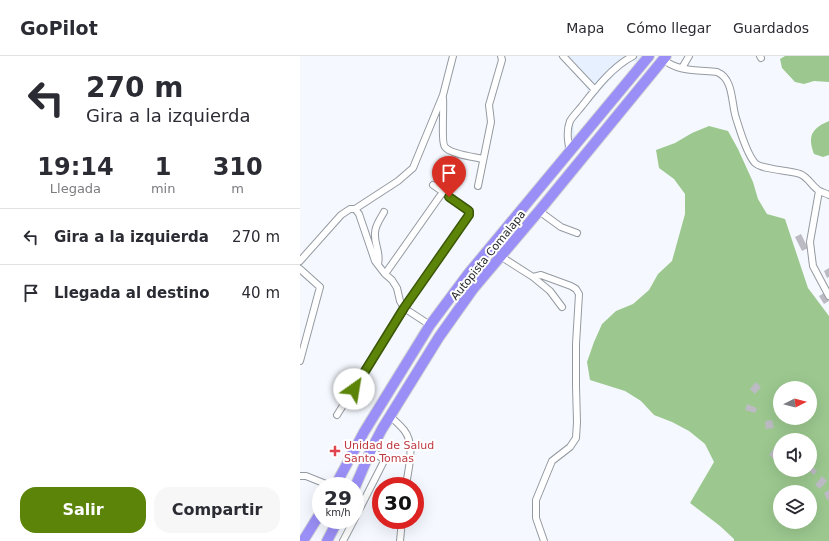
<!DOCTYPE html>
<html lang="es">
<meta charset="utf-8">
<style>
body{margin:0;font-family:"DejaVu Sans",sans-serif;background:#f7f7f7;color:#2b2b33;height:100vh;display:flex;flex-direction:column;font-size:15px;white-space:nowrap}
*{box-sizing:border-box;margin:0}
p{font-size:13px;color:#7c7c81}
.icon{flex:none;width:22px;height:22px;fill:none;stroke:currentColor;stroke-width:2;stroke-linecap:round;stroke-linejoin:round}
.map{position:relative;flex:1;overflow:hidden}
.details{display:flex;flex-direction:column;background:#fff;width:300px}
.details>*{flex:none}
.top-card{background:#fff;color:#2b2b33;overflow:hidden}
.needle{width:26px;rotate:84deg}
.tools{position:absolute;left:473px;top:325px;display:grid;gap:8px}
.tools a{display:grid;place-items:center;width:44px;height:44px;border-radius:50%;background:#fff;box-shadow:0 4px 16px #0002;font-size:20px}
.speed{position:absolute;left:12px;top:421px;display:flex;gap:8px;font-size:20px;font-weight:700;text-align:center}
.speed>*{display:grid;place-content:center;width:52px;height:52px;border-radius:50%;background:#fff;box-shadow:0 4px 16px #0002;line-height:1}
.speed small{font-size:10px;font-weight:400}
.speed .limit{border:6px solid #d22;background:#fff;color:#111}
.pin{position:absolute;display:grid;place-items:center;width:34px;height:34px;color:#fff;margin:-41px -17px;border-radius:50% 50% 50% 0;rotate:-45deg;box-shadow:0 0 4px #0007}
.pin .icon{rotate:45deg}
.me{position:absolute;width:44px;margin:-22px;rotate:32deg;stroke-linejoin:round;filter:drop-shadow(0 0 3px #0008)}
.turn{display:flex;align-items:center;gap:14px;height:84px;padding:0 20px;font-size:18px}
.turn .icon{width:52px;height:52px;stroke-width:2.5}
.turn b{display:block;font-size:28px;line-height:34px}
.eta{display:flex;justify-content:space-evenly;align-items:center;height:68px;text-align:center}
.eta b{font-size:24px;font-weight:700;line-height:28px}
.primary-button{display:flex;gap:8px;margin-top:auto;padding:8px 20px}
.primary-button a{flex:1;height:46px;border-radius:16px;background:#5b8409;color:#fff;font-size:16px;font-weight:700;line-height:46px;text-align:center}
.primary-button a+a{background:#f7f7f7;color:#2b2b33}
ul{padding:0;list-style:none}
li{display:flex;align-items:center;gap:12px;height:56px;padding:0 20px;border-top:1px solid #e1e1e2}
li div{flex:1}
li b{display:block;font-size:15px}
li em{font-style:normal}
header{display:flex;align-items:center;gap:24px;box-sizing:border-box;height:56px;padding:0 20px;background:#fff;border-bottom:1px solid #e1e1e2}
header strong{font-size:19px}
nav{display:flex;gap:22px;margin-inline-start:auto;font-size:14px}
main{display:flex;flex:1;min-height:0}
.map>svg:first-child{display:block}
</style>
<header>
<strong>GoPilot</strong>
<nav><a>Mapa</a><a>Cómo llegar</a><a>Guardados</a></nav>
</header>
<main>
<section class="details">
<div class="top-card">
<div class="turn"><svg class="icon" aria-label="left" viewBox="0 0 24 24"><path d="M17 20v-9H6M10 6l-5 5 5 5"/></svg><div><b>270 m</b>Gira a la izquierda</div></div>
</div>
<div class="eta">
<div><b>19:14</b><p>Llegada</p></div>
<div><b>1</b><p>min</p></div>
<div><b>310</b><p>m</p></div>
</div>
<ul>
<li><svg class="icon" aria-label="left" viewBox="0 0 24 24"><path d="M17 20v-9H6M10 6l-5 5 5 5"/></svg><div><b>Gira a la izquierda</b></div><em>270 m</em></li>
<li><svg class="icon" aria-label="arrive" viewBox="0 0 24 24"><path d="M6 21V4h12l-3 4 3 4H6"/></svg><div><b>Llegada al destino</b></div><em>40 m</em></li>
</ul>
<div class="primary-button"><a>Salir</a><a>Compartir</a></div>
</section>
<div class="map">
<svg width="529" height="485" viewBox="0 0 529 485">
<rect width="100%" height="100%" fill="#f5f9ff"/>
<!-- built -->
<path fill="#e6f0fe" d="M258,0H344L339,6L332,5L326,8L304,30L273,67L275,82L263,98L268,65L286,40L288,35L285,30Z"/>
<!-- forest -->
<path fill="#9cc88f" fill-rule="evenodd" d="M485,0H529V26L514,25L504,28L495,26L482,12L480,3Z
M529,65V99L523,101L514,98C507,80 512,72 529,65Z
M409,70L428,75L438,93L453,126L458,143L467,158L485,163L508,232L529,260V485H434V483L420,470L390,447L414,406L405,388L389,375L372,366L354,359L341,345L325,335L290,324L287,306L294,286L302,268L316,255L333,248L349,234L358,218L372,205L385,158V138L374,123L359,112L356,94L375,87L392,77ZM480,332H510V362H480ZM480,384H510V414H480ZM480,436H510V466H480Z"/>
<!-- building -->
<path fill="#bcbac2" d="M501,178L508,192L502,195L495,181Z
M529,212V221L527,222L524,215Z
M524,237L529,245L524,248L519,240Z
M456,326L461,331L455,338L450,333Z
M447,348L457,352L455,357L445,354Z
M472,364L474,372L466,373L465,365Z
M475,391L480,395L474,403L469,399Z
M510,408L517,415L514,419L508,414H510Z
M522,420L527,425L520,433L515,429Z
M529,434V443L527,444L524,437Z"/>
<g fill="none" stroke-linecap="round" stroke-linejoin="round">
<!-- minor casing -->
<g stroke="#959aa1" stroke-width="8">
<path id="minor" d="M263,0L295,34
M460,0L461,2
M363,3C377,16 399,14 417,16C434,23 431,47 436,62C440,74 446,97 455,107C462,114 490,114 500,118C508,121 511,129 518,134C521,136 525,137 529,139
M382,12L389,0
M143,42C144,51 141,87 145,91C150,98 175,101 183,103
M270,96C268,86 266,75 270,65C273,60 278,55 282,50C296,32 312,11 333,0
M178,130L191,66L189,49L202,4L201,0
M519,135L510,186L513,210L529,240
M55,153L98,125L113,112L143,39L153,0
M239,155L261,171L277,177
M200,200L233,221L241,219L271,230L276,233L279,238L276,288V330L277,366L276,382L270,391L252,405L236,444V462L244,485
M0,205L41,159L50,153H55L59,158L75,205L85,218L92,224L97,232L100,245L104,252L130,269
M78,208C81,196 74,189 75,177C75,169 81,162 84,156
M0,213L20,231L0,305
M85,218L152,123
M233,221L250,235L262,251
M37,359L104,252L169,159V155L168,153L133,129
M90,360C95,365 100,369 104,374C116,389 108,413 106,430
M0,420H6L31,430
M55,462L84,405L83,403L71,394
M43,485L54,464
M100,485L102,464"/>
</g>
<!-- highway casing -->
<g stroke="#d4d4d5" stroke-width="12">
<path id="highway" d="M35,430L64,376L130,269L168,218L349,0
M55,431L71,394L82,373L139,281L173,233L239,155L366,0
M3,485L21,456
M27,485L38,464"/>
</g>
<!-- minor -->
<use href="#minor" stroke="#fff" stroke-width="6"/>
<!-- highway -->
<use href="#highway" stroke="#9a8ff6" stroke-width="10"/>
</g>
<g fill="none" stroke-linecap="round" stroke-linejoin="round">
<!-- route casing -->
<g stroke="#3b5606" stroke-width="10">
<path id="route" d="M54,333L104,252L169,159V155L149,141"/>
</g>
<!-- route -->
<use href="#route" stroke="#5b8409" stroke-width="7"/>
</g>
<!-- markers -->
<path fill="#e0444e" stroke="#fff" stroke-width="1.5" d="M33 389h4v4h4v4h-4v4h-4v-4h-4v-4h4z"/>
<g text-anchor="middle" stroke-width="4" stroke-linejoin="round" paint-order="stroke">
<!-- street labels -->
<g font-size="11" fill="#27292c" stroke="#fff">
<text transform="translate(188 199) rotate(-51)" y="4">Autopista Comalapa</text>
</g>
<!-- health labels -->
<g font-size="11" fill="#be3a42" stroke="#fff" text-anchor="start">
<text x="44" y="393">Unidad de Salud<tspan x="44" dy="13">Santo Tomas</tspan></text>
</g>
</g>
</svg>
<div class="tools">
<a><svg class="needle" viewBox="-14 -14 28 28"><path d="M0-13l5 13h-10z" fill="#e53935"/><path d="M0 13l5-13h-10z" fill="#7c7c81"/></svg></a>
<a><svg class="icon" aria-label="sound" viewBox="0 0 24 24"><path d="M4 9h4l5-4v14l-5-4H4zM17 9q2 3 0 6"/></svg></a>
<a><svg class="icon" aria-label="layers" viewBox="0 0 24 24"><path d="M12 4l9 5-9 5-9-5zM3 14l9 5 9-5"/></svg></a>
</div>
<div class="speed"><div>29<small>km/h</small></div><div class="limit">30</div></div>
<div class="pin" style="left:149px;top:141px;background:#d93025"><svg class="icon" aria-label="arrive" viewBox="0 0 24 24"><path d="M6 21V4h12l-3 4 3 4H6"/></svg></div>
<svg class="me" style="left:54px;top:333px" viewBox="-20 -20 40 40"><circle r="19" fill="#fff"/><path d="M0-13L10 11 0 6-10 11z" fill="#5b8409"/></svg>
</div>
</main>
